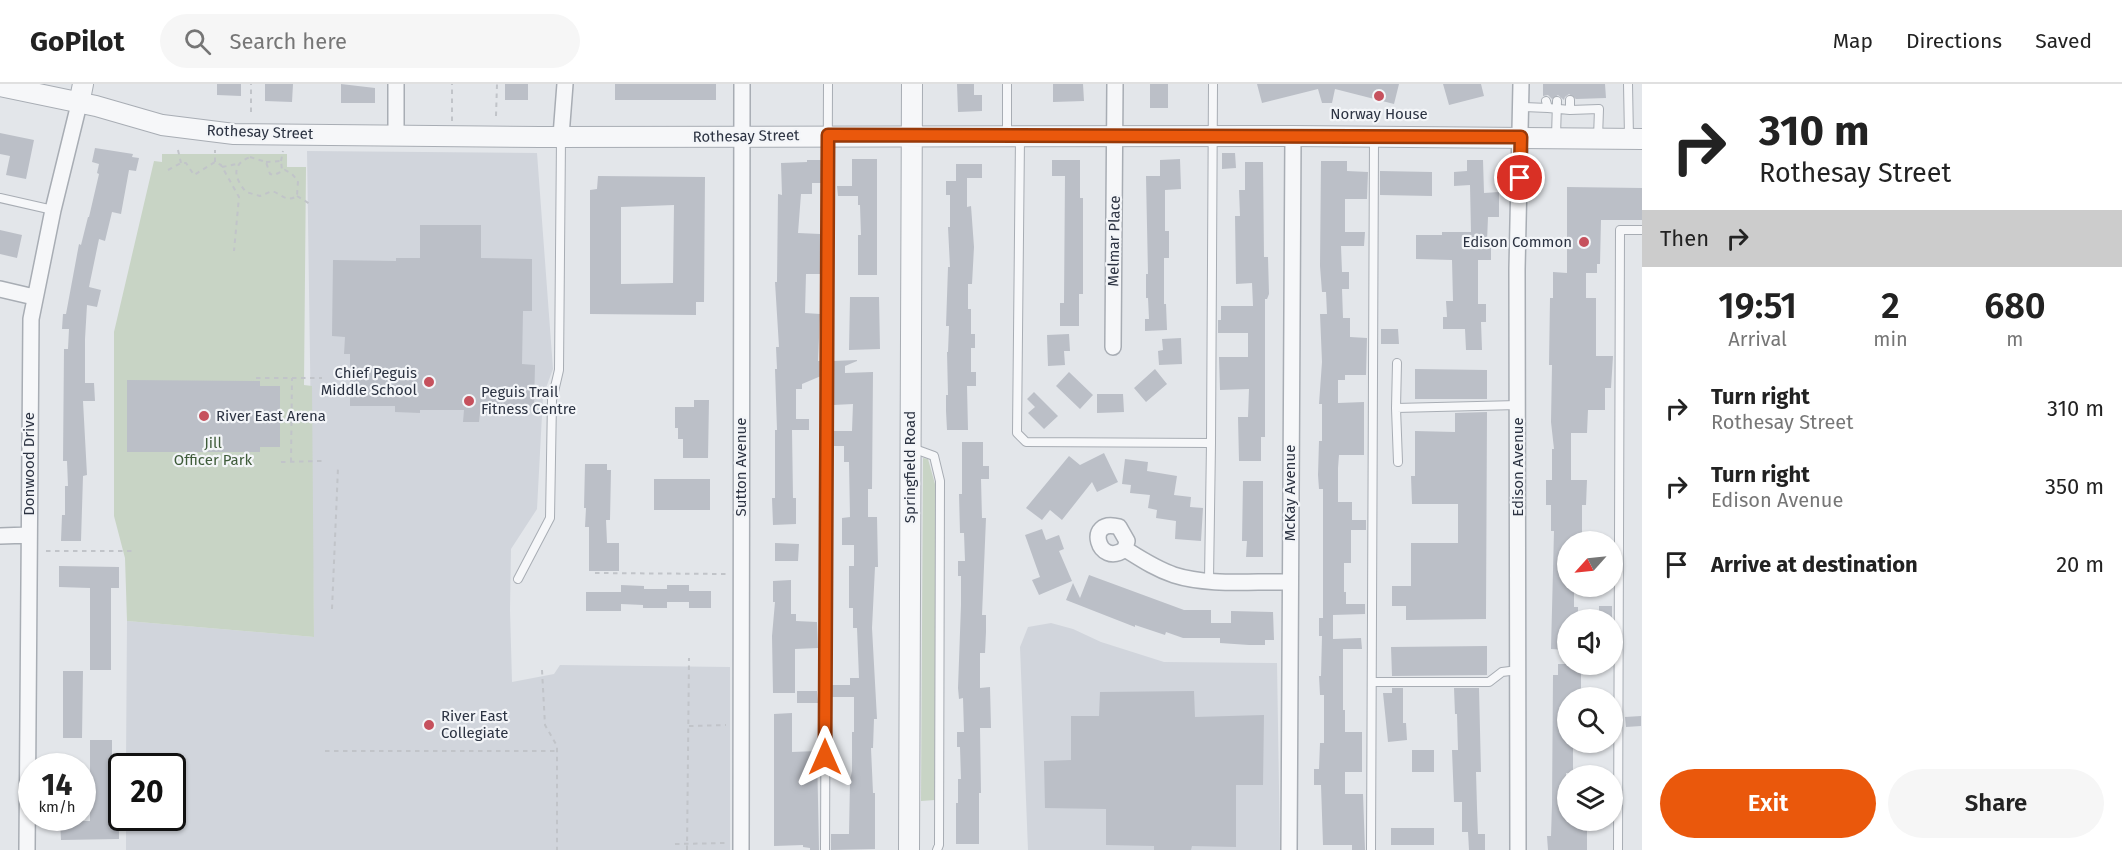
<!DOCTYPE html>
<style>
body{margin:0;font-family:"Fira Sans",sans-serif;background:#f6f6f6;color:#222;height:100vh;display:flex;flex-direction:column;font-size:22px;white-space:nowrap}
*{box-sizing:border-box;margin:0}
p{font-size:20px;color:#767676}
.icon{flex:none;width:33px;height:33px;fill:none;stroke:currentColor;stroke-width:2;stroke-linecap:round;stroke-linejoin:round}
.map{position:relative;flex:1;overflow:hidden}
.sheet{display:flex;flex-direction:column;background:#fff;width:480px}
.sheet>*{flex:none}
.guide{background:#fff;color:#222;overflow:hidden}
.needle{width:39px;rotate:243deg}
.buttons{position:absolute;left:1557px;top:447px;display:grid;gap:12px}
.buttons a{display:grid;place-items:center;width:66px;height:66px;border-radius:50%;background:#fff;box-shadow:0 2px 4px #0004;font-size:30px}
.speed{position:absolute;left:18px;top:669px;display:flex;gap:12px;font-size:30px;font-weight:700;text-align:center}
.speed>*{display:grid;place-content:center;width:78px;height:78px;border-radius:50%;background:#fff;box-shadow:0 2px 4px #0004;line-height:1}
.speed small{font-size:15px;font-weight:400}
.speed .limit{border:3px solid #111;border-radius:9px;background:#fff;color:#111}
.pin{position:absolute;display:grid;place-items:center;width:51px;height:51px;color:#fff;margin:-26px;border:3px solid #fff;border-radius:50%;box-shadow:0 2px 6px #0007}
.me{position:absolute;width:66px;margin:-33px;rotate:0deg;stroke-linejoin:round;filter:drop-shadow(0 0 4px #0008)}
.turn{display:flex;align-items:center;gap:21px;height:126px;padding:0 18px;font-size:27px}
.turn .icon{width:78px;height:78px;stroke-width:2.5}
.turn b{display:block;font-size:42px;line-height:51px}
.then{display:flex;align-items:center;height:57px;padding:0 18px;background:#0003;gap:12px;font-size:22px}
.eta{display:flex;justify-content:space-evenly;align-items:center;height:102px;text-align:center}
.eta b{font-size:36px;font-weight:600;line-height:42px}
.primary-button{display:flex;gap:12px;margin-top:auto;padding:12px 18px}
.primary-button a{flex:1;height:69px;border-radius:36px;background:#ea580c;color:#fff;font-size:24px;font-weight:600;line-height:69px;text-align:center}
.primary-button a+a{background:#f6f6f6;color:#222}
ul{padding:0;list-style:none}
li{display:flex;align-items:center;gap:18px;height:78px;padding:0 18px}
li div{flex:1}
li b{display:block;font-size:22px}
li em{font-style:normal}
header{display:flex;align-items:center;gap:36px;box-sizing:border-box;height:84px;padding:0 30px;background:#fff;border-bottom:2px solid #e0e0e0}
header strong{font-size:28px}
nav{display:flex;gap:33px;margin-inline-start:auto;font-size:21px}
.search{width:420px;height:54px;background:#f6f6f6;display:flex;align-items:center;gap:15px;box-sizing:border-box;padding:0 21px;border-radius:33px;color:#767676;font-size:22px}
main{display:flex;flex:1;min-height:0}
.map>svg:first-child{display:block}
</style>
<header>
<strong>GoPilot</strong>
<div class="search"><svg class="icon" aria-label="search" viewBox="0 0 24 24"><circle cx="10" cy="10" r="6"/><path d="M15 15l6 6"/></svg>Search here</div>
<nav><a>Map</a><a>Directions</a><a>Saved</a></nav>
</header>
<main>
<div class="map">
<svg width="1642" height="766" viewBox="0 0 1642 766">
<rect width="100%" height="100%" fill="#e3e6ea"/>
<!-- built -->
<path fill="#d1d5dc" d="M307,67L537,69L553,285L543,312L537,425L511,465L510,526L512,598L554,590L560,581L730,583V766H126V734H172V682H126L127,537L314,553Z
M1051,539L1073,545L1101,558L1164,578L1277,579L1280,766H1028L1020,563L1028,543Z"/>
<!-- green -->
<path fill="#c8d4c5" d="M162,70H287V83H306L304,301L312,302L314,553L127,537L125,474L114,432V248L154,77L162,78Z
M923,374L928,375L935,400V716L921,717Z"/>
<!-- building -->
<path fill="#bbbfc7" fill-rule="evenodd" d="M217,0H241V12L217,11Z
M265,0H293L292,18L265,17Z
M341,0L375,4V19H341Z
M505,0H528V16H505Z
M615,0H716V16H615Z
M957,0H974V11H982V27L958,28Z
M1053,0H1083L1084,17L1053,18Z
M1150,0H1168V24H1150Z
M1257,0H1399L1394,20L1335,5L1332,19H1322L1318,5L1262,19Z
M1443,0H1481L1484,12L1449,21Z
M1543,0H1605L1606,14L1576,15L1569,10L1565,13L1564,16L1558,11L1552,15L1548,11L1543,12Z
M0,49L34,56L26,95L6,91L10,72L0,70Z
M95,64L133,70L132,73L139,74L136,87L129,86L121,130L112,128L105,157L99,155L89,203L101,206L97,223L87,221L85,255V299H94L95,317H83L87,391L83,392L81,457H61L62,431H65V402H68L67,377H63L64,265H68L69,245H62L63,230H66L79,160L81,161L88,133H89L99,90L97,89L99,80L92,78Z
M1222,69H1235L1236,84L1222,85Z
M852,75H877V191H858V151H861L860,121H858V112H838L837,102H852Z
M1180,75L1181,105L1165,106V147H1169V174H1164V220H1166L1167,246L1145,247V235H1149L1148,214H1146V190H1148L1146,92H1160V76Z
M807,76H821L822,99H812V110H801L798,149L820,150L821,190H806L805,229L820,230L818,277H821V292L802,300V305H796V335H809V346H792L793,414H796V440L773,441L772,414H775V346H777L775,285H777L776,263H779L775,198H777L778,110L782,111L781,79L807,78Z
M1052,76H1080V114H1083V210H1079V242H1060V219H1064L1065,92H1052Z
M1467,76H1483L1484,109L1499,108V133H1488L1487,157H1491V176H1478V220H1486V238H1481L1482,266H1466L1465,245H1443V233H1447L1446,217H1453L1452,176L1416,175V151H1442V148H1471L1470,101L1454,102V88L1467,87Z
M1321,77H1347V87L1368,88L1367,115H1345V148H1365L1364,162H1341L1342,188H1349V205H1342L1343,234H1350V253L1367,254L1366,291H1345V296H1338V319L1364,318V371H1339L1338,384V418H1352V436H1366V446H1351V479H1344V508H1346V520H1365V530L1333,531V555L1361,554L1362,565H1343V626H1345V648H1362V688H1345V710H1363L1365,766H1352V761H1323L1321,701H1314V685H1319L1320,659H1324V611H1320L1319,592H1321L1322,552H1319V534H1323V405H1319L1318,391L1319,357H1322V320H1319L1322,278L1320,230H1327L1326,208H1322L1320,182Z
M1245,78H1263L1264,173H1268L1269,210L1267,215H1265V353H1261V377H1239L1238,333H1248L1249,305L1220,306L1219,273H1248V249H1218V236H1221V222H1253L1252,199L1236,200L1235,132H1240L1239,106H1245Z
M956,80H982V94H967V123L971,122L974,163L972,200H968V225H971V250H975V264H971V288H976V302H967L968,346H947L946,327V311H948L947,268H948L949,242H946L948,183H950L948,143H950V111H946V97H956Z
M1380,87L1432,88V112L1380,111Z
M598,92L705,93L704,218H696V231L590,230V106L597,105ZM674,121L673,199L621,200V123Z
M1567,103L1642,104V136H1601L1600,180H1597V189H1586V214H1596V272H1613L1611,304H1605V326H1588L1587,349H1571V396H1587L1586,421H1582V456L1568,458V502H1574V523H1578V536H1568V566L1551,565L1554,447H1551V421H1546V396H1552V365H1554L1551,338L1552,281H1549L1550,214H1553V188L1567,189Z
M420,141H481V174L532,175V227H523L522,280L535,281L534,323H501V329H480L479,338H463L464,326H420V329L395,328V322H350V270H344L345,253L332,252L333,176L396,177V174H420Z
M0,146L22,151L17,174L0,170Z
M850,213H879L880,265L849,266Z
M1381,245H1398L1399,260H1381Z
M1069,250L1070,267H1064L1065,281L1048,282L1047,251Z
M1181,254L1182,280L1159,281L1158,267L1163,266L1162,255Z
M857,276V277L845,282V289L873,288L872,405H868V433H877L878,483H875L872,544L877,635H874L873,664H871L873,709H875V765L831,766V750H849L850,696L852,687V648H854V613H832V601H850V594H859L857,544H853V524H849V482H854V461H842V434L850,433L849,378H844V362H833V347H852L853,320L833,321V277Z
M1155,285L1167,300L1146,318L1134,304Z
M1415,285L1487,286V315H1415Z
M1069,288L1093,311L1080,325L1056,302Z
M127,296L260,297V302H280V363H260V368H127Z
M1034,308L1058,332L1044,345L1028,329L1035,323L1027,315Z
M1097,310H1123L1124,328L1097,329Z
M694,316H709L708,374H683V355H678V344H675V323H694Z
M1487,328L1486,535L1406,536V522H1392V502H1411V459H1458V420H1412L1411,392H1415V347L1455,348V329Z
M962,358H983V382H989V395H981L982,434H986L982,531H986V548L985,569H980V604L990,603L991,644H980L981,709H979V760H956V719H958V695H961L960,663H957V648H964L963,614L959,615L958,604L961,521V492H958V477H965L964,449H960L959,410H962Z
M1104,369L1118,398L1097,408L1092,398L1062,436L1050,426L1042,436L1026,424L1069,372L1080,381Z
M1125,375L1148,378L1147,387L1177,392L1174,411L1191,413L1190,423L1203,424L1201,457L1175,455L1176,437L1156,434L1157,426L1148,424L1150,411L1130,409L1131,401L1122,400Z
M585,380H607V386H611L610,436H606L607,459H619V487H589V443H585L586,424H584Z
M654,395H710V426H654Z
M1243,397H1263V473H1246L1247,457H1242Z
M1042,445L1046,456L1059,451L1064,465L1059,467L1072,497L1039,511L1032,496L1040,493L1025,451Z
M775,459L799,460L798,477H775Z
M59,482L119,483V504H111V586H90V504L59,503Z
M1089,491L1184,526H1211V539H1231V527L1273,528L1274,556H1265V561H1249L1220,559V554H1183L1166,548L1165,551L1135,541V543L1066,516L1073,499L1080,514Z
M791,496V530H796V537L817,538L818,564L795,565V609H773L772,552L775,518H773V497Z
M621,501L644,502V505H667V501H689V507H711V524H689V518H667V524H643V521L621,520V527H586V508H621Z
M1599,522H1612V536H1599Z
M1487,562V591L1392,592L1391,563Z
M1558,580H1581V612L1568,614V660H1573V689H1566V721H1568V736H1587V766H1548L1547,752H1551L1552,721L1553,591H1558Z
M63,587H83L82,654H63Z
M1392,604H1403V639H1406L1407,656L1388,658L1383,609H1392Z
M1454,604H1479L1481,688H1476L1477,724L1478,750H1485V766H1469L1468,748H1462V718H1454L1452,666H1458L1457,630H1455Z
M797,607H817L818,619H797Z
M1194,607L1195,633L1264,631L1263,701H1236V763L1192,762L1191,766H1154V762L1106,761V725L1045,724L1044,677L1071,676V632H1099L1100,608Z
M792,629V668L817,667L819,766H810V764L803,763V761L774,762V630Z
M1641,632V642L1626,643L1625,633Z
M90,656H112V737H119V755L61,756L60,737H90Z
M1412,666H1434V688H1412Z
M1391,744H1434V761H1391Z"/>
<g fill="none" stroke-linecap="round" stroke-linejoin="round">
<!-- service casing -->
<g stroke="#a8adb4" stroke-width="10">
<path id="service" d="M1628,0L1629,53
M1546,17L1548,24L1570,26V16
M1521,23L1548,24
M1570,26L1599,25L1598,54
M1007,52V0
M1020,53L1017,349L1026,358L1211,359L1213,0
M1556,53L1557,17
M0,114L53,126
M1396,324L1397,279
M912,364L934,372L940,397L939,761L937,766
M1398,378L1396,324L1518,321
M518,495L550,434L552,316L559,286L561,54
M1209,496L1211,359
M1372,598H1489L1502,588L1518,586
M825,766L828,0
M1371,766L1374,54
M1618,766L1620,146H1642"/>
</g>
<!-- minor casing -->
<g stroke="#a8adb4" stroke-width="18">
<path id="minor" d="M396,51V0
M561,52L565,0
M0,205L34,213
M1113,263L1115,0
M0,452L29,451
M1125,465L1127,457L1119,443C1084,433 1098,485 1125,465C1141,475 1156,485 1174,491C1208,502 1253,497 1289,498
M27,766L31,235L53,126L79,20
M741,766L742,0
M1289,766L1293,52
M1518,766L1517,185L1521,0"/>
</g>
<!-- tertiary casing -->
<g stroke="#a8adb4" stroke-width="22">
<path id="tertiary" d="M0,2L96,22L162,41L234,50L541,53L1293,52L1642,55
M79,20L83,0
M909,766L912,0"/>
</g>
<!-- path -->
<path stroke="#c1c4c9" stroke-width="2" stroke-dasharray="4.5 4.5" stroke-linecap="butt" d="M251,28V0
M496,32L497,0
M452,37V0
M178,66L181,79
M250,73L266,78L270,90L274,91L285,86L292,90L298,97L297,112C286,119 282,110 272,107L260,112L246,108C235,95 230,81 250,73Z
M281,77L283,67
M215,78V66
M266,78L281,77L282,86
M222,83L237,80
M168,86L181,79H186L194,91L215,78L221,81L239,113L234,167
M297,112L310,120
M256,294H322
M281,378L322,377
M291,378L292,294
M46,467H133
M595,489L726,490
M332,525L338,384
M542,586L545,641L557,662V766
M689,642L726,641
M325,667H557
M675,760L726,759
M687,766L689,574"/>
<!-- service -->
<use href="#service" stroke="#f6f7f9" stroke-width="8"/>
<!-- minor -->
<use href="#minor" stroke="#f6f7f9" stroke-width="15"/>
<!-- tertiary -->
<use href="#tertiary" stroke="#f6f7f9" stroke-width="20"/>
</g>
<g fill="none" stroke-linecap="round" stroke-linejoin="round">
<!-- route casing -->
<g stroke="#983908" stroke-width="15">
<path id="route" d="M825,673L828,51L1521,53L1520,94"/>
</g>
<!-- route -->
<use href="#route" stroke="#ea580c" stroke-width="10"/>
</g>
<!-- markers -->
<g fill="#c6515d" stroke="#f3f5f8" stroke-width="2">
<circle cx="1379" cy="12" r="6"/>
<circle cx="1584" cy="158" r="6"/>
<circle cx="429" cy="298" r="6"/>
<circle cx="469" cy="317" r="6"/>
<circle cx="204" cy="332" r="6"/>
<circle cx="429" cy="641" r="6"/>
</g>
<g text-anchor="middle" stroke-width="4.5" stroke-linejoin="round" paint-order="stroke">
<!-- poi labels -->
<g font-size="15" fill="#2c3342" stroke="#f3f5f8" text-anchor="start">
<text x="1379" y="35" text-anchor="middle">Norway House</text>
<text x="1572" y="163" text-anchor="end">Edison Common</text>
<text x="417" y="294" text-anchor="end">Chief Peguis<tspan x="417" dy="17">Middle School</tspan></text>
<text x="481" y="313">Peguis Trail<tspan x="481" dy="17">Fitness Centre</tspan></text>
<text x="216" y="337">River East Arena</text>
<text x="441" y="637">River East<tspan x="441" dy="17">Collegiate</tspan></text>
</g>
<!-- street labels -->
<g font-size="15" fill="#2c3342" stroke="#f3f5f8">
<text transform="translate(260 48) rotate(2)" y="5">Rothesay Street</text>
<text transform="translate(746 52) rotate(-1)" y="5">Rothesay Street</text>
<text transform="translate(1114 157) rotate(-89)" y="5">Melmar Place</text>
<text transform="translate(29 380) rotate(-90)" y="5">Donwood Drive</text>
<text transform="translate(741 383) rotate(-90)" y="5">Sutton Avenue</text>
<text transform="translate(910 383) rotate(-90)" y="5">Springfield Road</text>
<text transform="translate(1518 383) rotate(-90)" y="5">Edison Avenue</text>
<text transform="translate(1290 409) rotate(-90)" y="5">McKay Avenue</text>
</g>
<!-- park labels -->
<g font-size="15" fill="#3f5c3a" stroke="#f3f5f8">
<text x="213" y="364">Jill<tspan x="213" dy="17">Officer Park</tspan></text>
</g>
</g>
</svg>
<div class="buttons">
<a><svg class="needle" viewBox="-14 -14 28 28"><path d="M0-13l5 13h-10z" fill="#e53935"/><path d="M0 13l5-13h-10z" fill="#767676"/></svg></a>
<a><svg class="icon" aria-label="sound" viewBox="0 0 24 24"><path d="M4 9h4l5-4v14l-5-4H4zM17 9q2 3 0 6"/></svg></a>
<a><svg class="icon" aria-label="search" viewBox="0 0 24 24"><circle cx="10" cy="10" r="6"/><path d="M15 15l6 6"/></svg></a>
<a><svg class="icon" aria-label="layers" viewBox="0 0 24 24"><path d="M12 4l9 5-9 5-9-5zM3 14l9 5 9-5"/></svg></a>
</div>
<div class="speed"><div>14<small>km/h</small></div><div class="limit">20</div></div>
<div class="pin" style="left:1520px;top:94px;background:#d93025"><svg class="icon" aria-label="arrive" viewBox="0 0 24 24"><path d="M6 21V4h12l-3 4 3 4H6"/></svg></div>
<svg class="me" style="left:825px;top:673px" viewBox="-20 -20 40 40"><path d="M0-17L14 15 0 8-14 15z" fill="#ea580c" stroke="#fff" stroke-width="4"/></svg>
</div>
<section class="sheet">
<div class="guide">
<div class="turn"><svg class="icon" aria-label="right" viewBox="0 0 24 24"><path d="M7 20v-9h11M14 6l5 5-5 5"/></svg><div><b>310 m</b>Rothesay Street</div></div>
<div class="then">Then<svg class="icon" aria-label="right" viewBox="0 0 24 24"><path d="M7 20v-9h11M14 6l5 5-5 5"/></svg></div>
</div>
<div class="eta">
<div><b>19:51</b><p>Arrival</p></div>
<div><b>2</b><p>min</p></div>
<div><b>680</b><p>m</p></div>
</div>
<ul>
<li><svg class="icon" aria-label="right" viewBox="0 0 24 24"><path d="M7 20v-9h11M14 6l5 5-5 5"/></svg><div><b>Turn right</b><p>Rothesay Street</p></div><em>310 m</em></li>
<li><svg class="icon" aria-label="right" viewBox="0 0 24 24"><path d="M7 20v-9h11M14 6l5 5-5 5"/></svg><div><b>Turn right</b><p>Edison Avenue</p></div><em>350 m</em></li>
<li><svg class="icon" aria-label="arrive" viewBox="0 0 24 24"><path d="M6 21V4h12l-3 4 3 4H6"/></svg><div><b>Arrive at destination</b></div><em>20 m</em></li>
</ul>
<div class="primary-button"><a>Exit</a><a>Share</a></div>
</section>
</main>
